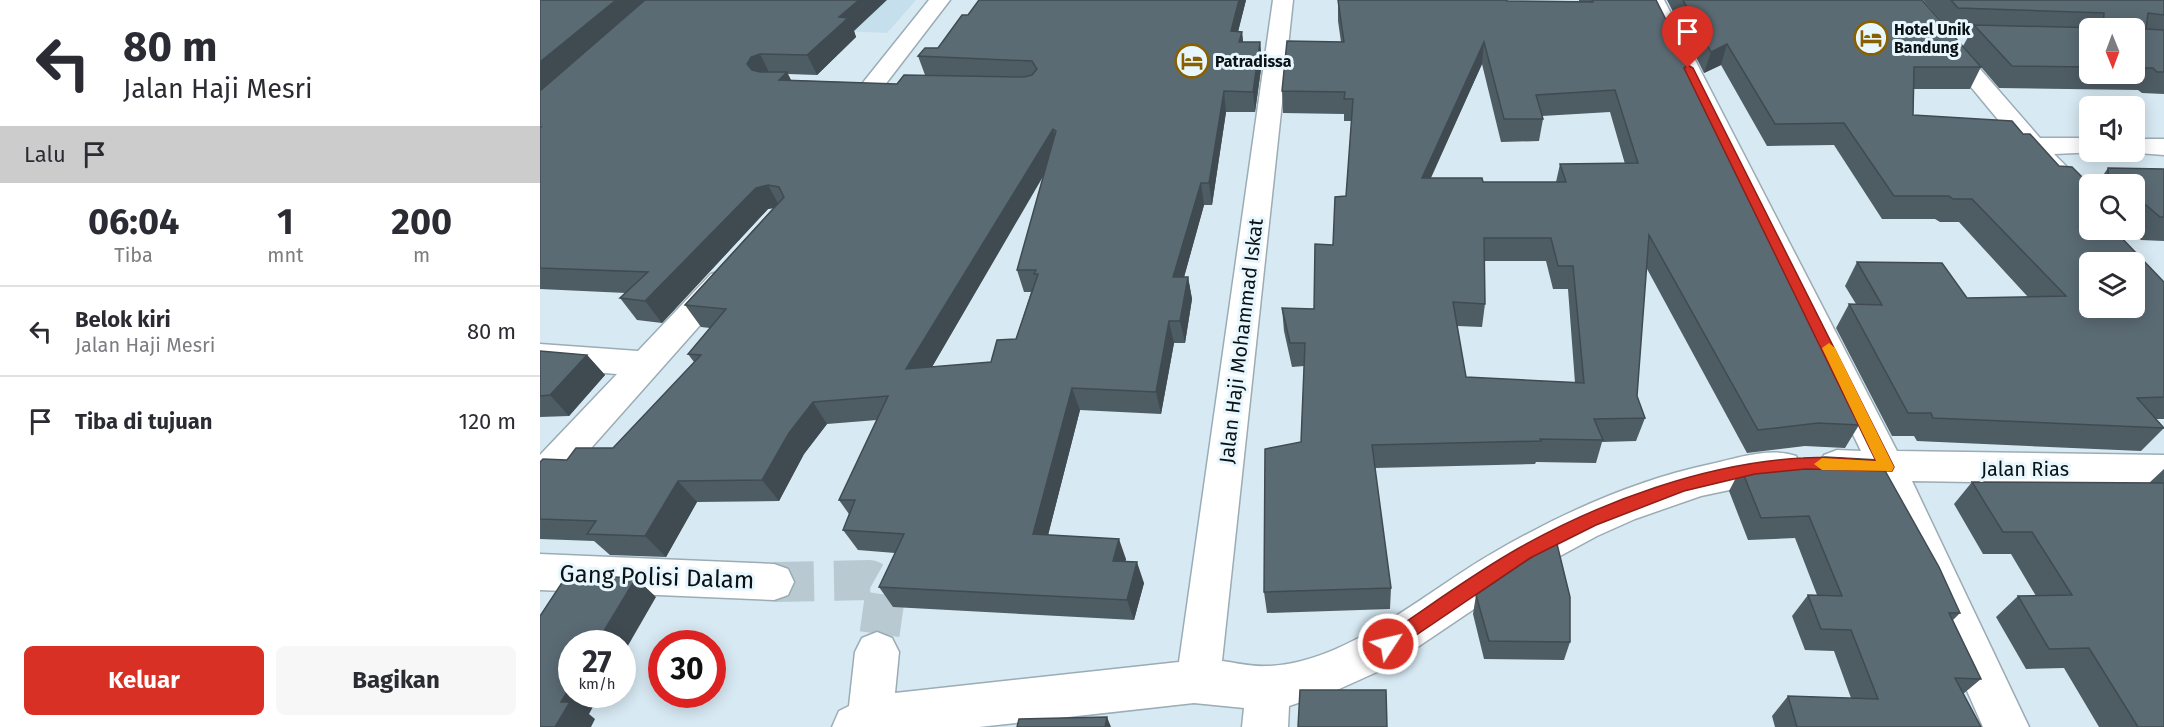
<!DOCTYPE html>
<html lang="id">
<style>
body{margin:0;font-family:"Fira Sans",sans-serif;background:#f7f7f7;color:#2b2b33;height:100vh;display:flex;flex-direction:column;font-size:22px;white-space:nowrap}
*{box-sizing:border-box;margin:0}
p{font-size:20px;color:#7c7c81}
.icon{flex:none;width:33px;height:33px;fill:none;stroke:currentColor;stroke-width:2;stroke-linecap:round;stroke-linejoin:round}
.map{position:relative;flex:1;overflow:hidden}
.drawer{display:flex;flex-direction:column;background:#fff;width:540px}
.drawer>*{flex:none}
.hud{background:#fff;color:#2b2b33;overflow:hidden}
.needle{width:39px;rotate:179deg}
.fabs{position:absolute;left:1539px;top:18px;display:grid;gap:12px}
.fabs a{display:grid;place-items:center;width:66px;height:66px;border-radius:9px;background:#fff;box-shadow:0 3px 15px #0003;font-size:30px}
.speed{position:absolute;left:18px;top:630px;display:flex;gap:12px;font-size:30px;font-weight:700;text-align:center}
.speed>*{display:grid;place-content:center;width:78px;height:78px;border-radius:50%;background:#fff;box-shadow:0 3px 15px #0003;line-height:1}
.speed small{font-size:15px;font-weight:400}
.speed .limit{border:9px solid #d22;background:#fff;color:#111}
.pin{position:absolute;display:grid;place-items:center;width:51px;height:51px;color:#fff;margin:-62px -26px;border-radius:50% 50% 50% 0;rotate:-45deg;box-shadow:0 0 6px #0007}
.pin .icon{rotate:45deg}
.me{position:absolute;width:66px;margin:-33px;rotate:55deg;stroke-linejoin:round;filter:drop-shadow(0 0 4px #0008)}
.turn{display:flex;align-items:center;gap:21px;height:126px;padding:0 24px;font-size:27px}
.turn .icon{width:78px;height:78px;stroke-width:2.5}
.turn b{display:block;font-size:42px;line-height:51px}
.then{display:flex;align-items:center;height:57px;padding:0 24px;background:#0003;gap:12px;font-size:22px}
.eta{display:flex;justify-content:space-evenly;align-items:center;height:102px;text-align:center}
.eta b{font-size:36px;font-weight:700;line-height:42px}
.action{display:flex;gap:12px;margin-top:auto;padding:12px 24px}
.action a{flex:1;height:69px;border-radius:9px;background:#d93025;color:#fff;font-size:24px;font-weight:700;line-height:69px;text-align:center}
.action a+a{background:#f7f7f7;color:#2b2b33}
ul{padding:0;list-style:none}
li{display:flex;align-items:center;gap:18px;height:90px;padding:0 24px;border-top:2px solid #e1e1e2}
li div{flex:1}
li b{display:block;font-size:22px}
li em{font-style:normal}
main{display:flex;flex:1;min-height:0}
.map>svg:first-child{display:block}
</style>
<main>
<section class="drawer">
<div class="hud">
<div class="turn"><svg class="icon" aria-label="left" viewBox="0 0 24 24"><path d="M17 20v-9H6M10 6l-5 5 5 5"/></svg><div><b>80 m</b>Jalan Haji Mesri</div></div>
<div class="then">Lalu<svg class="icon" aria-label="arrive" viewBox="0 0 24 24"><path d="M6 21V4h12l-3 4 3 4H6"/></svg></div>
</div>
<div class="eta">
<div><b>06:04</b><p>Tiba</p></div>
<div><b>1</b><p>mnt</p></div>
<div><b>200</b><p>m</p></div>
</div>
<ul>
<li><svg class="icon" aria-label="left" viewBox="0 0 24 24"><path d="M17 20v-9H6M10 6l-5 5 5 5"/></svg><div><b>Belok kiri</b><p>Jalan Haji Mesri</p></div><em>80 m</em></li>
<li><svg class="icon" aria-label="arrive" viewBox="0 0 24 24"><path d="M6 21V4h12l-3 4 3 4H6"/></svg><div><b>Tiba di tujuan</b></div><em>120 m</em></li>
</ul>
<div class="action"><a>Keluar</a><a>Bagikan</a></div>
</section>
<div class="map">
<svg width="1624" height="727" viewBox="0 0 1624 727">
<rect width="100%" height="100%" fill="#d7e9f3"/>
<!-- built -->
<path fill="#c5dfed" d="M229,0H376L347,33L196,26Z"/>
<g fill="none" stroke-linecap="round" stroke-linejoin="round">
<!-- minor-tunnel -->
<path stroke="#b8c9d2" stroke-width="40" stroke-dasharray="40 20" stroke-linecap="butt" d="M234,582L330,580L346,589L337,652"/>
<!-- minor casing -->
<g stroke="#9bacb5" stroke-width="3">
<path id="minor" d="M389,0H410L341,90H325L321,85Z
M733,0H753L682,661C697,663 712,667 727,666C807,664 886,591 953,553C1020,514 1095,480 1171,464C1198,458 1230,447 1256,456L1261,466L1256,476L1161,496L1095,519L1057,536L983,576L848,667L797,690L749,706L748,727H702L704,708L654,703L439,727H292L299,711L309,706L315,652L322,638L337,632L352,638L359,652L355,693L639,662Z
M1104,0H1124L1357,451L1624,455V485L1372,481L1489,727H1443L1334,480H1297L1284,475L1279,465L1284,455L1297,450L1321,451Z
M1359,0H1380L1500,138H1550V152H1558L1514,154L1550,190V214L1540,212L1484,151Z
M1594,139H1624V155L1585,152H1594Z
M182,271L193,274L197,281L193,288L13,491L0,495V455L77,374L0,368V344L98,351L171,274Z
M0,554L234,564L248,569L254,582L248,595L234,600L0,590Z"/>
</g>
<!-- minor -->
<use href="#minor" fill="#fff" fill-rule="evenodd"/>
</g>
<!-- wall -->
<path fill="#4e5c64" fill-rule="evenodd" d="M0,0L314,31L316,37L277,75L248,74L251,80L357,84L385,75L378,56L398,48L706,0L698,32H702L703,42H720L722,62L715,112H686L672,205H664L644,277H648L652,299L645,343H634L621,414L540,410L508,535L586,559L585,562L604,583L594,620L353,607L339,587L355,553L318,550L303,530L309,514L299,500L337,420L287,424L264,454L239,501L157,502L126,557L70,555L54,541L0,539V462L27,460L73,448L154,362L148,354L170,328L161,327L145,305L233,208L228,209L122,323L97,320L80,298L86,293L0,289ZM504,175L477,270L484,292H491L476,339L451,362L392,367Z
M798,0L1039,1V0H1116L1147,68L1264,304L1326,413L1319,424V425L1305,448L1265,446L1207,453L1106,267L1097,396L1105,418L1096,441L1062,442L1056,463L996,462L995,464L835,468L851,588L850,609L727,613L724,592L761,442L764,366L752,367L744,331L742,308L774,309L793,245L806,196L812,121H804V114L743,113L742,91L801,42L798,21ZM942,64L961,142L999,141L1003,119L1002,116L1070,112L1085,164H1020L1016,182H943L891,178ZM944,261H1006L1013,289H1028L1035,383L926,377L917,326L942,327L945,304Z
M1127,0H1382L1441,67L1430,89H1374L1373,115L1550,230L1624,282V419H1616L1624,428L1601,451L1377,441L1374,436H1352L1296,328L1309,304H1316L1305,286L1317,262L1427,298L1488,297L1419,222H1400L1395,219H1342L1294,145L1227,146L1181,65L1164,73Z
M1383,0H1624V94L1602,93L1598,90L1459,88L1423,46L1432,30L1408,29ZM1550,28H1594V74H1550Z
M1568,168L1624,169V241L1601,240L1590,230H1594V184H1557Z
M0,351L47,355L65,375L29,416L0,417Z
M1201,468L1420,613L1413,620L1441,679L1423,694L1441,727H1235L1232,716L1248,696L1311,698L1294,651L1265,650L1252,616L1268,595H1277L1255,538L1208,540L1189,491Z
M1624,469V727H1559L1524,668L1486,669L1456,617L1478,596H1496L1471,554H1443L1414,504L1432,482L1609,483Z
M936,595L1030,642L1024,660L944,659L933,614Z"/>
<!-- shaded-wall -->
<path fill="#404b51" d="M76,0H110L0,94V62Z
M319,0H347L314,31L316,37L277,75L267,55L299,17Z
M699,0H706L693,51L691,31Z
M702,32L704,51L699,42Z
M720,42L722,62L715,112L713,92Z
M944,42L942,64L880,201L882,178Z
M1187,44L1181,65L1164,73L1171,52Z
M220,54L230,74L217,84L207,64L211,57Z
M247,72L257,93L239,80Z
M684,91L686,112L672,205L669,183Z
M513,129L518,150L378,391L366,369Z
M661,183L664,205L638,299L633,277Z
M228,185L240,207L228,209L122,323L105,301L216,188Z
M648,277L652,299L645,343L640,321Z
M629,321L634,343L621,414L616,392Z
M47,355L65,375L29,416L10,395Z
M532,388L540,410L503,555L493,534Z
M273,402L287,424L264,454L239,501L222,480L249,433Z
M138,481L157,502L126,557L105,536Z
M579,539L586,559L580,582L573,561Z
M597,562L604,583L594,620L587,600Z
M96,578L116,597L82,656V644H56Z
M32,684V694H60L49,714L55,719L51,727H15L21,702Z
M567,717L571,727H565Z"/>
<!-- building -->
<path fill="#5b6b74" stroke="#404b51" stroke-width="1.5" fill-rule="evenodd" d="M0,0H76L0,62Z
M105,0H319L299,17L308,18L267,55L220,54L211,57L207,64L212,70L220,72H247L239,80L357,84L364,75L484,77L492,75L497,69L492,61L378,56L385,48H398L422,15H428L439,0H699L691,31L702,32L699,42H720L713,92L684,91L669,183H661L633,277H648L640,321H629L616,392L532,388L493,534L579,539L573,561L597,562L587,600L339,587L364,534L303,530L315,500H299L348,396L273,402L249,433L222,480L138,481L105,536L47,534L56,521L0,519V462L3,459L27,460L36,448H73L161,355L148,354L186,309L145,305L244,197L239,187L228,185L216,188L105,301L80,298L108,272L0,268V128L1,127H0V91ZM513,129L516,131L477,270H496L494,274H498L476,339L457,340L451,362L366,369Z
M798,0H967V1L1053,2L1052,0H1116L1148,63L1146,65L1264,304H1271L1326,413L1313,412L1319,425L1278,423L1218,430L1109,235L1097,396L1105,418L1054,419L1063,440L1000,439L1001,441L832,445L851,588L724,592L725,449L761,442L765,343H750L742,308L774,309L775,244L793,245L795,197L806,196L813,99H804L805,92L742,91L747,41L804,42ZM944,42L964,119H1003L996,95L1075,90L1098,163L1020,164L1026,182H943L942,178H882ZM944,238H1011L1018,266H1033L1044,383L926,377L913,302L945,304Z
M1143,0H1382L1441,67H1374L1373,115L1472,121L1483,134H1490L1519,166L1532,167L1550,185V230H1574L1624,282V397L1597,398L1624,428L1393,418L1391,413H1368L1309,304L1342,305L1317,262L1402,263L1427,298L1526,296L1432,199H1413L1409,196H1354L1304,123L1235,124L1187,44L1171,52ZM1550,262H1594V308H1550Z
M1411,0H1624V15L1608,13L1606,29L1624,30V72H1617L1613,68H1594V28H1550V67L1472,66L1434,25L1563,28L1564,13L1418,8Z
M1568,168L1624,169V217H1620L1606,205H1594V184H1569Z
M0,351L47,355L10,395L0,396Z
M1285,457L1339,460L1399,567L1420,613H1409L1441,679L1415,678L1441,727H1257L1248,696L1338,699L1311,630L1281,629L1268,595L1302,596L1269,516L1221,518L1201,468Z
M1432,482L1624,483V727H1598L1549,648L1509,649L1478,596L1532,595L1492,532H1463Z
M1017,544L1030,597V642L949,641L936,595L1004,549Z
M27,575L96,578L56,644H32V684L21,702H30L15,727H0V616Z
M760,690H846L847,727H758Z
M567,717L565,727H477L479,719Z"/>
<!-- route -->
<path fill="#d93025" stroke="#8d1f18" stroke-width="1.5" d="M1148,65L1153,68L1354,467L1352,471L1265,469L1215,474L1144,491L1056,525L990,558L854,650L848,652L842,650L839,644L842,638C887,608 931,575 979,548C1062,501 1167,463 1263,458C1287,456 1312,459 1336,461L1144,68Z"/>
<!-- slow -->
<path fill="#f59e0b" d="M1289,343L1295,348L1354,467L1352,471L1282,470L1274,464L1282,458L1336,461L1282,348Z"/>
<!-- icons -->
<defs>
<g id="hotel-ring" transform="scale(1.725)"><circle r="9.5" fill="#e8f6fe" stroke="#886000" stroke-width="1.5"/><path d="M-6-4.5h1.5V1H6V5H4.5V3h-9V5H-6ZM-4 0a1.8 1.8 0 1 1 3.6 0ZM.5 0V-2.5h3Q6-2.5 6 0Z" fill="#886000"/></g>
</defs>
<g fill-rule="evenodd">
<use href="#hotel-ring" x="1331" y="38"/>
<use href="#hotel-ring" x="652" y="61"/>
</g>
<g text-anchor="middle" stroke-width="6" stroke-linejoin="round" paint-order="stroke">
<!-- far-poi labels -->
<g font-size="16" font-weight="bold" fill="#0b1215" stroke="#e8f6fe" text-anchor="start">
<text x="1354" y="35">Hotel Unik<tspan x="1354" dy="18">Bandung</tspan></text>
<text x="675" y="67">Patradissa</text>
</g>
<!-- street labels -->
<g font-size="20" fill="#0b1215" stroke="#e8f6fe">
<text transform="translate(701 341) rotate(-83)" y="7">Jalan Haji Mohammad Iskat</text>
<text x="1485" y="476">Jalan Rias</text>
</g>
<!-- near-street labels -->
<g font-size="24" fill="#0b1215" stroke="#e8f6fe">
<text transform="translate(117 577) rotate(2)" y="8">Gang Polisi Dalam</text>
</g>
</g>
</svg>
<div class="fabs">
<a><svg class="needle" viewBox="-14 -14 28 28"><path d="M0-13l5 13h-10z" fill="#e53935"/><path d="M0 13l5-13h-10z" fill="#7c7c81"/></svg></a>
<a><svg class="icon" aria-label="sound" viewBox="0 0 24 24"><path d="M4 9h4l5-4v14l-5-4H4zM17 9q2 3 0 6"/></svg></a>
<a><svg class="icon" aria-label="search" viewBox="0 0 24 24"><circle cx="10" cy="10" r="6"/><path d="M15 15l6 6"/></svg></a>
<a><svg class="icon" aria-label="layers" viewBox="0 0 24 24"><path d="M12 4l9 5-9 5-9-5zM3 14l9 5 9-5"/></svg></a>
</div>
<div class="speed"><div>27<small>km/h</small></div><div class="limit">30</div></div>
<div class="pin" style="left:1148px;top:68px;background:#d93025"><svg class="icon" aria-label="arrive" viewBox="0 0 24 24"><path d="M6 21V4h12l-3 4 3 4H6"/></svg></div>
<svg class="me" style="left:848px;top:644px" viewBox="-20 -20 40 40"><circle r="17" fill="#d93025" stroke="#fff" stroke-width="3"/><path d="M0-11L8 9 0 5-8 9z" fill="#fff"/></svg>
</div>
</main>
